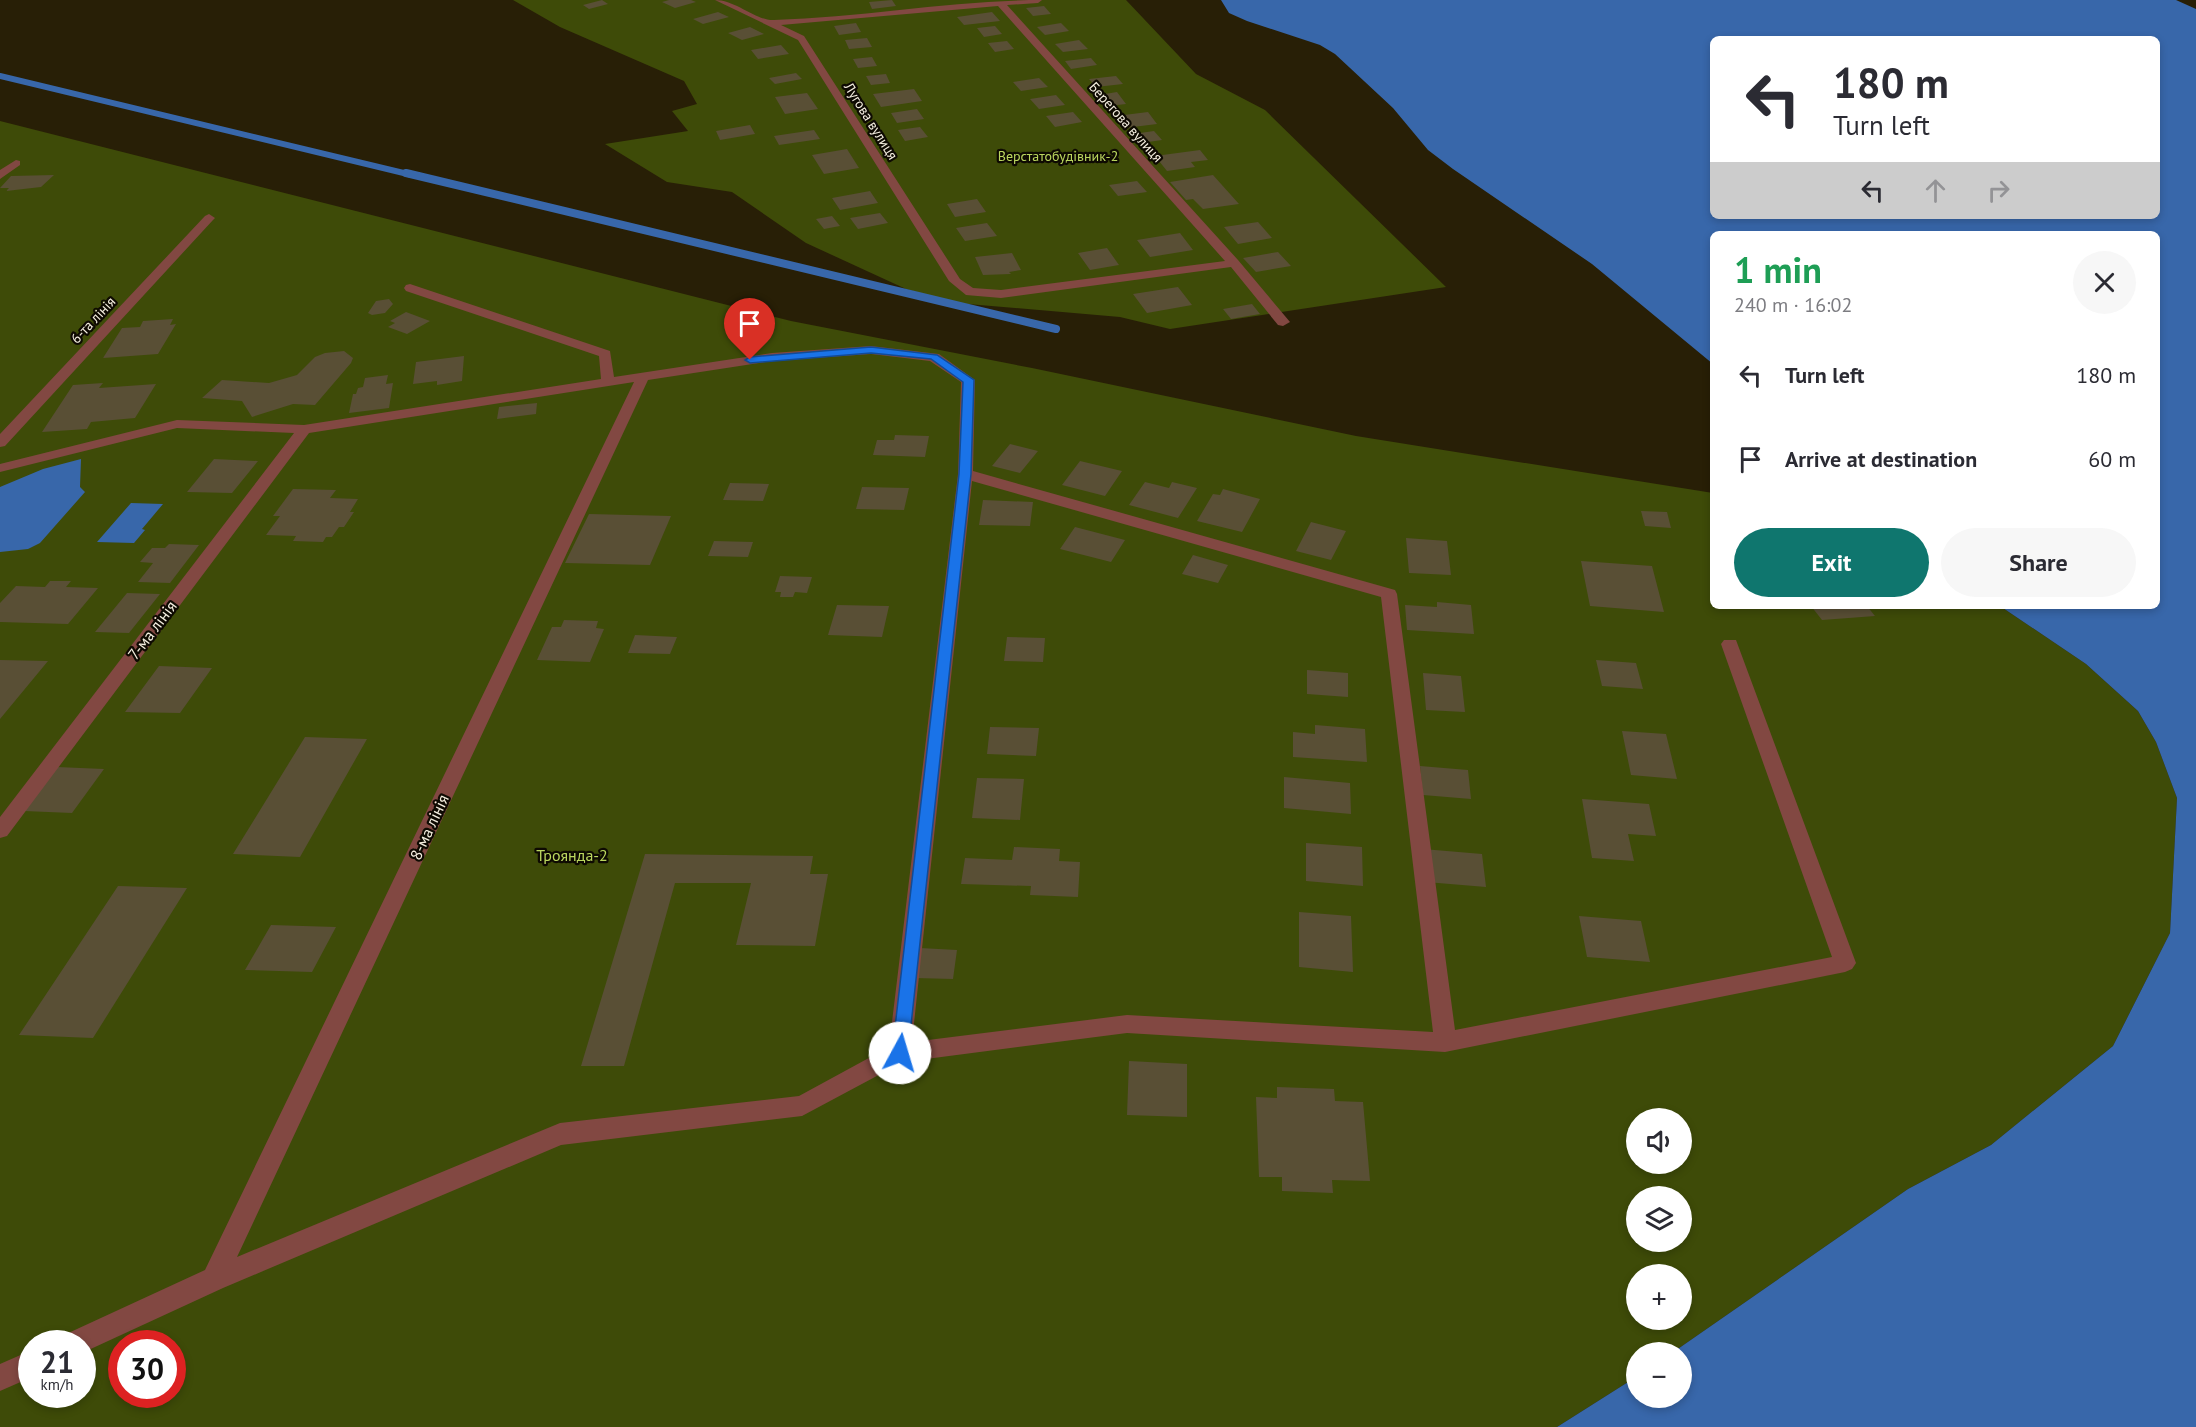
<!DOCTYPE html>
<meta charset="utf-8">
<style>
body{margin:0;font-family:"PT Sans",sans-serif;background:#f7f7f7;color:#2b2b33;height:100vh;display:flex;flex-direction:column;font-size:22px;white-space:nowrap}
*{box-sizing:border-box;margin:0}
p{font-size:20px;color:#7c7c81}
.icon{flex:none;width:33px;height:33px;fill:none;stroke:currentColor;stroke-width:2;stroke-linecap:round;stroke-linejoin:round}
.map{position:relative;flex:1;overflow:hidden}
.panel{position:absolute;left:1710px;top:231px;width:450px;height:378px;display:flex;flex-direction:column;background:#fff;border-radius:9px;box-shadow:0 3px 9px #0003}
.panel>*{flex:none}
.top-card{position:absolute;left:1710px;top:36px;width:450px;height:183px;border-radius:9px;box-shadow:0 3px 9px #0003;background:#fff;color:#2b2b33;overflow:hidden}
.controls{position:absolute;left:1626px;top:1108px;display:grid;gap:12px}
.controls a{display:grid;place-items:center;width:66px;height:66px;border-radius:50%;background:#fff;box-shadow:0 3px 9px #0003;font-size:30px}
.speed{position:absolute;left:18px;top:1330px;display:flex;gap:12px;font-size:30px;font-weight:700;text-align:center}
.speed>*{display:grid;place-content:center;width:78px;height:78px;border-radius:50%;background:#fff;box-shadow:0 3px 9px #0003;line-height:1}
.speed small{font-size:15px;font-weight:400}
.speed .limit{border:9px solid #d22;background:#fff;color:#111}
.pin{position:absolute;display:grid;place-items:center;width:51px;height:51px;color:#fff;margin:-62px -26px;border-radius:50% 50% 50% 0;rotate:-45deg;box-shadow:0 0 6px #0007}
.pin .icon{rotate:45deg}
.me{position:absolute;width:66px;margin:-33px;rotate:6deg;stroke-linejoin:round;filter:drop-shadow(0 0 4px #0008)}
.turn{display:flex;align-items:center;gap:21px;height:126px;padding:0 24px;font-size:27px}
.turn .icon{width:78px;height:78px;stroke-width:2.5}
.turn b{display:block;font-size:42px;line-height:51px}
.lanes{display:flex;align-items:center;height:57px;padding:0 24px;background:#0003;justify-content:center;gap:30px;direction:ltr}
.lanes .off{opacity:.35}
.round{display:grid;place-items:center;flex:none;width:63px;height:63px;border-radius:32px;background:#f7f7f7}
.summary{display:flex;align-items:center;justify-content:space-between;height:102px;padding:0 24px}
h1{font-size:36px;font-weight:600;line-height:45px;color:#1e9e55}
.primary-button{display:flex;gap:12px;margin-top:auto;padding:12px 24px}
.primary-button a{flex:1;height:69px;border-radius:36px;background:#0f766e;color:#fff;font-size:24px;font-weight:600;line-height:69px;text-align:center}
.primary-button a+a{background:#f7f7f7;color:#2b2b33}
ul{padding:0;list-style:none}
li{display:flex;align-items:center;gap:18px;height:84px;padding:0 24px}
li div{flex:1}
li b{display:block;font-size:22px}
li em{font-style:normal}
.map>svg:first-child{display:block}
</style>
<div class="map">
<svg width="2196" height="1427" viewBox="0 0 2196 1427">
<rect width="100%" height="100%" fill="#281f06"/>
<!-- green -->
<path fill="#3e4b08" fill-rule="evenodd" d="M513,0H1126L1196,74L1265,110L1446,287L1170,329L1120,317L956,303L906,289L806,243L732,192L667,182L605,144L688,131L672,111L697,104L684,81L560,27Z
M0,121L791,321L1032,368L1356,436L1713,493V606H2000L2086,664L2138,711L2156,742L2177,798L2170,933L2113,1046L1991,1145L1908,1189L1672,1353H1636V1377L1557,1427H0ZM1636,1119H1682V1164H1636ZM1636,1197H1682V1242H1636ZM1636,1275H1682V1320H1636ZM32,1344H82V1395H32ZM122,1344H172V1395H122Z"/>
<!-- water -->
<path fill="#3867aa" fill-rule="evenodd" d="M1221,0H2176L2196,9V1427H1557L1636,1377V1398H1682V1353H1672L1908,1189L1991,1145L2113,1046L2170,933L2177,798L2156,742L2138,711L2086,664L2000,606H2157V234H1713V364L1592,264L1453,169L1428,150L1393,108L1335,54L1320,45L1247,21L1229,13ZM1713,39H2157V216H1713Z
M81,459L80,487L85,492L40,543L28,549L0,552V487L43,469Z
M131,503L163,504L142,529L145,530L134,543L97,542Z"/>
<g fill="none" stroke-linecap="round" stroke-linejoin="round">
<!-- stream-far1 -->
<path stroke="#3867aa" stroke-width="6" d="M0,76L412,175"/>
<!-- stream -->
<path stroke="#3867aa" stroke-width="8" d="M406,173L1056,329"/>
</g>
<!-- building -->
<path fill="#594f35" d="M602,0L608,4L589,9L583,5Z
M669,0H691L696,2L675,8L662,2Z
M892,0L896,6L872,9L869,2Z
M1044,6L1051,14L1033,16L1026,8Z
M718,12L729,17L703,24L693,19Z
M992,12L1000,21L964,25L957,17Z
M856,23L861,32L839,35L834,26Z
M1061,23L1069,31L1045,35L1037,27Z
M995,26L1002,34L984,37L977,28Z
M750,27L764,34L742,40L728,33Z
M867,38L872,47L849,49L845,40Z
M1079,40L1088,49L1063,52L1055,44Z
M1007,41L1014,49L995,52L988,43Z
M781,45L789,54L758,59L751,50Z
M872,57L877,66L858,68L853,59Z
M1091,58L1097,65L1071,69L1065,61Z
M796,73L802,79L775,84L769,78Z
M886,74L890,83L871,85L866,76Z
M1116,76L1123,84L1096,87L1089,79Z
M1039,78L1048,87L1021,91L1013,82Z
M914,89L922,101L881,107L873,94Z
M1117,92L1126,104L1109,106L1099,95Z
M807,93L818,109L785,114L775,97Z
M1056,95L1065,105L1039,109L1030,99Z
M917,109L924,119L897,123L891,113Z
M1073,112L1082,122L1055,127L1046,116Z
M1148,112L1157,124L1125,128L1116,116Z
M750,125L755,134L720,140L716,131Z
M920,127L928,137L905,141L898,130Z
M814,130L820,139L779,145L774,136Z
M1154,131L1162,140L1141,143L1133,134Z
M847,149L859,168L824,174L812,155Z
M1200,150L1208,160L1191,162L1195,167L1167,171L1155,156Z
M54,175L41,187L6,191L9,188H0L11,176Z
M1213,175L1239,204L1203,209L1193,199L1186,200L1170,182Z
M1137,181L1147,192L1118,196L1109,185Z
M870,191L878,203L840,210L832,198Z
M977,199L986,212L955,217L947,204Z
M880,213L888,223L858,229L850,218Z
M832,216L840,226L824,229L816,219Z
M1258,222L1272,238L1238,244L1224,227Z
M987,223L997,236L965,241L956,228Z
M1180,233L1193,250L1150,257L1137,240Z
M1107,248L1119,265L1090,270L1078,253Z
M1278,252L1291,266L1256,272L1243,258Z
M1012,253L1021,270L1009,272L1011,274L983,275L975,257Z
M1178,287L1192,305L1147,313L1133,294Z
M389,299L393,304L385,313L372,315L368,313L376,301Z
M1252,304L1260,314L1231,319L1223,309Z
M406,312L430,321L407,334L388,327L395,323L390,321Z
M173,319L170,325L176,324L158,354L103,358L122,328L140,327L143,321Z
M344,351L353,358L351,363L315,405L293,404L252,417L242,401L202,398L222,380L269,383L297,375L315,357L325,353Z
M464,356L462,381L437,385V381L413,384L416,362Z
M388,375L386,384L393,383L389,408L349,413L353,394H356L358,388L363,387L365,378Z
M103,383L99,388L156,384L135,418L91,422L87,429L42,432L73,385Z
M537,403L536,414L497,419L499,407Z
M895,435L929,436L925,457L873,455L877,440H894Z
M1010,444L1038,451L1020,473L992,466Z
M214,459L258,461L232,493L187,492Z
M1080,461L1122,471L1105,496L1062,485Z
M1145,482L1169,488L1172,482L1197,488L1178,518L1129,505Z
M730,483L769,484L763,501L723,500Z
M862,487L909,488L904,510L856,509Z
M293,489L336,490L330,498L358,499L350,512H354L344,527H339L332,537H326L323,542L293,541L296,536L266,535L280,516H273Z
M1223,489L1260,499L1242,532L1197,521L1213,494L1220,495Z
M983,500L1033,502L1030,526L979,525Z
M1641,511L1667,512L1671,528L1645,526Z
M589,514L671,516L650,565L565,563Z
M1311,522L1346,531L1331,560L1296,551Z
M1075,527L1125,540L1111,562L1060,549Z
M1406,538L1447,541L1451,575L1409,573Z
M714,541L753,542L748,557L708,556Z
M169,544L199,545L170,583L138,582L153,563L140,562L152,548H165Z
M1193,555L1228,565L1218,583L1182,574Z
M1581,561L1652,566L1664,612L1590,606Z
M780,576L812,577L807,593L795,592L793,597H780L781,592H775Z
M50,581H71L66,587L98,588L68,624L0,622V603L16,586L45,587Z
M127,593L160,594L129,633L95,632Z
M1437,602L1471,605L1474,634L1407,630L1405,605L1437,607Z
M837,605L889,606L882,637L828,635Z
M1811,606H1867L1875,616L1822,620Z
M564,620L598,621L596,628L604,629L590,662L537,660L552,627H561Z
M635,635L677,637L670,654L628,653Z
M1007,637L1045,638L1043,662L1004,661Z
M0,660L48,661L0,719Z
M1596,660L1636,663L1643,689L1602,686Z
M159,666L212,668L180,713L125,712Z
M1307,670L1348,673V697L1307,694Z
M1423,673L1461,676L1465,712L1426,710Z
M1315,725L1365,729L1367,762L1293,757V732L1315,734Z
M990,727L1039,728L1036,756L987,754Z
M1622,731L1666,734L1677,779L1631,775Z
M305,737L367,739L300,857L233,854Z
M1420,766L1468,770L1471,799L1423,795Z
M57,767L104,769L72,813L24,811Z
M1284,777L1350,783L1351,814L1284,808Z
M977,778L1024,779L1020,820L972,818Z
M1582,799L1649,804L1656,836L1628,834L1634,861L1592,858Z
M1306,843L1362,847L1363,886L1306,881Z
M1014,847L1060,849L1059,861L1080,862L1078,897L1030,895L1031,886L961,884L965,858L1012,860Z
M1423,849L1482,854L1486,887L1426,882Z
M645,854L813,856L810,874H828L815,946L736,945L751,883H675L624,1066H581Z
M118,886L187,888L93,1038L19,1035Z
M1299,912L1351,916L1353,972L1299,967Z
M1579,916L1641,921L1650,962L1587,957Z
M271,925L336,927L312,972L245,970Z
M920,948L957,950L953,979L915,978Z
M1129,1061L1187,1064V1117L1127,1115Z
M1277,1087L1334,1089L1335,1101L1363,1102L1370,1181L1332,1180L1333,1193L1282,1191V1177H1259L1256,1097L1277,1098Z"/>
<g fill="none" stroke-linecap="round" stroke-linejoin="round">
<!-- minor -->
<path fill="#824842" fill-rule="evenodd" d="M715,0C736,0 756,21 774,20C865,17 955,0 1042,0L1038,3L1007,5L1238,260L1290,322L1283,326L1278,325L1231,267L1001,298L966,295L949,281L798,40ZM998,6L1225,261L1001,290L973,288L960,279L804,36L781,25Z
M16,160L20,161V165L0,179V170Z
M209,214L215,218L213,220L5,446L0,447V434L205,216Z
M410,284L610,351L614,377L772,353L871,346L939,354L975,380L973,471L1395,590L1397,594L1455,1030L1832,957L1721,644L1724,640H1736L1856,963L1852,969L1845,972L1445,1052L1127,1033L903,1062L802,1116L561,1145L223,1288L82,1353V1344H60L64,1335L205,1270L634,382L309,433L7,836L0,838V817L294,433L177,428L0,472V464L177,420L304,425L601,379L599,356L406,291L404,288L406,285ZM871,354L930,361L961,382L958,474L889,1047L799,1096L560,1123L237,1257L648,380L772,361ZM972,481L1381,597L1433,1032L1127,1015L912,1042Z
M32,1350V1377L0,1391V1364Z"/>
</g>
<!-- route -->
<path fill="#1a73e8" stroke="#114b97" stroke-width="1.5" d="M871,347L937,355L974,380L971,474L908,1053L906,1058L900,1060L894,1058L892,1053L959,474L963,382L931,359L871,353L750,363L745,360L750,357Z"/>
<g text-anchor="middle" stroke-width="4.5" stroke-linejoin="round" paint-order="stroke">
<!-- far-street labels -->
<g font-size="14" fill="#f5efe0" stroke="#0e0a02">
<text transform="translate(871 121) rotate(58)" y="5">Лугова вулиця</text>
<text transform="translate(1126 122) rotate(48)" y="5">Берегова вулиця</text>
<text transform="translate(93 320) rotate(-47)" y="5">6-та лінія</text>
</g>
<!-- far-park labels -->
<g font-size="14" fill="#bbd75f" stroke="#0e0a02">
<text x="1058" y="161">Верстатобудівник-2</text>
</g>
<!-- street labels -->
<g font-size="16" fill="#f5efe0" stroke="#0e0a02">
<text transform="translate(152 630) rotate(-53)" y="6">7-ма лінія</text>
<text transform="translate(429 827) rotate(-65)" y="6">8-ма лінія</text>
</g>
<!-- park labels -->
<g font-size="16" fill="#bbd75f" stroke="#0e0a02">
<text x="572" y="861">Троянда-2</text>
</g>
</g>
</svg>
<div class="controls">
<a><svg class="icon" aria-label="sound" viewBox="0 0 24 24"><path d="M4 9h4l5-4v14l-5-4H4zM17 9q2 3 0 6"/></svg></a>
<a><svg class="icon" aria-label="layers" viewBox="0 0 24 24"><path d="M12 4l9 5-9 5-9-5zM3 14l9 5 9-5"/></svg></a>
<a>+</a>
<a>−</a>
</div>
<div class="speed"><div>21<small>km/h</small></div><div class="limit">30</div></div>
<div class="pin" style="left:750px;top:360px;background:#d93025"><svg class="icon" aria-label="arrive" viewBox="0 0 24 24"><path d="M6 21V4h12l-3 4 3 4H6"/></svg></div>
<svg class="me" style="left:900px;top:1053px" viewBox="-20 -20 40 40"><circle r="19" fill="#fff"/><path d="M0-13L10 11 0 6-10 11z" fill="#1a73e8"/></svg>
<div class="top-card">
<div class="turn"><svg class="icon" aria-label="left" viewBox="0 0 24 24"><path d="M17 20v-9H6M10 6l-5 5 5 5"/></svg><div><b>180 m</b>Turn left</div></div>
<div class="lanes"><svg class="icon" aria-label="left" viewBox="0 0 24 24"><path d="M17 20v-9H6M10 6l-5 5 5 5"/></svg><svg class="icon off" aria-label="ahead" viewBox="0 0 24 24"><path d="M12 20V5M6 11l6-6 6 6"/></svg><svg class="icon off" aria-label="right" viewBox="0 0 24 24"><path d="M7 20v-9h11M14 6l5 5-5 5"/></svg></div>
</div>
<section class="panel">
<div class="summary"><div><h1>1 min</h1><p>240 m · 16:02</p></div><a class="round"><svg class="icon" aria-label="close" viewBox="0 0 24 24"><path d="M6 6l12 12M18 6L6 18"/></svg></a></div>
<ul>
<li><svg class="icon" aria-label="left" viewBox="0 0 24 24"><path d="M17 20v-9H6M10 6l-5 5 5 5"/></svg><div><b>Turn left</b></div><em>180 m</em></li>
<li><svg class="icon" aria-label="arrive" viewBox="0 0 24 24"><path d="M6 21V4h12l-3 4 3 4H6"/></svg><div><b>Arrive at destination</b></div><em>60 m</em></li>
</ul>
<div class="primary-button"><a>Exit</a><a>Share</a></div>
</section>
</div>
